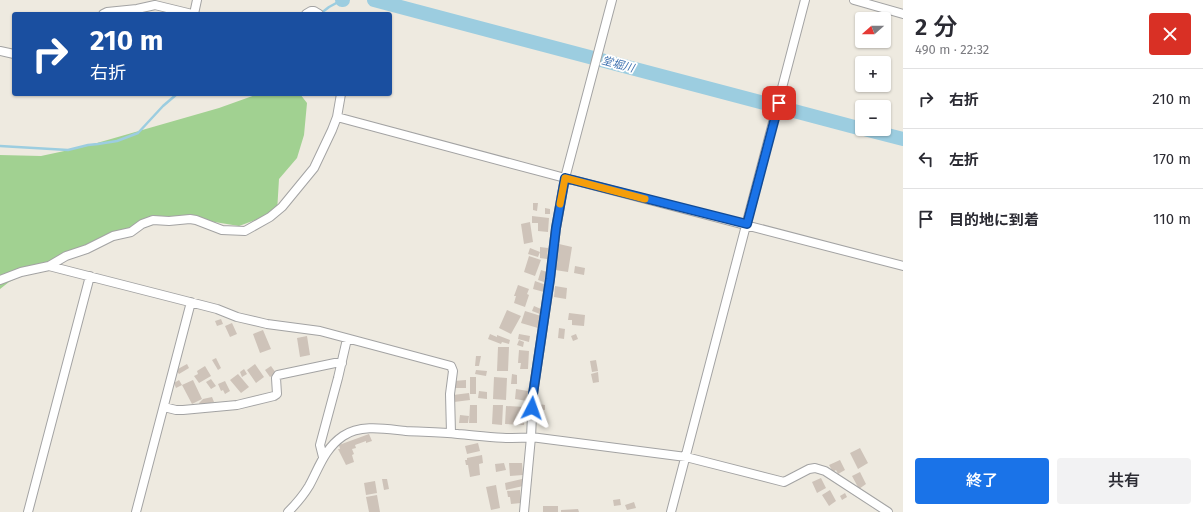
<!DOCTYPE html>
<html lang="ja">
<meta charset="utf-8">
<style>
body{margin:0;font-family:"Fira Sans","Noto Sans JP",sans-serif;background:#f2f2f3;color:#2b2b33;height:100vh;display:flex;flex-direction:column;font-size:15px;white-space:nowrap}
*{box-sizing:border-box;margin:0}
p{font-size:13px;color:#7c7c81}
.icon{flex:none;width:22px;height:22px;fill:none;stroke:currentColor;stroke-width:2;stroke-linecap:round;stroke-linejoin:round}
.map{position:relative;flex:1;overflow:hidden}
.side{display:flex;flex-direction:column;background:#fff;width:300px}
.side>*{flex:none}
.top-card{position:absolute;left:12px;top:12px;width:380px;height:84px;border-radius:4px;box-shadow:0 1px 3px #0004;background:#1a4fa0;color:#fff;overflow:hidden}
.needle{width:26px;rotate:249deg}
.buttons{position:absolute;left:855px;top:12px;display:grid;gap:8px}
.buttons a{display:grid;place-items:center;width:36px;height:36px;border-radius:4px;background:#fff;box-shadow:0 1px 3px #0004;font-size:20px}
.pin{position:absolute;display:grid;place-items:center;width:34px;height:34px;color:#fff;margin:-17px;border-radius:8px;box-shadow:0 2px 6px #0006}
.me{position:absolute;width:44px;margin:-22px;rotate:4deg;stroke-linejoin:round;filter:drop-shadow(0 0 3px #0008)}
.turn{display:flex;align-items:center;gap:14px;height:84px;padding:0 12px;font-size:18px}
.turn .icon{width:52px;height:52px;stroke-width:2.5}
.turn b{display:block;font-size:28px;line-height:34px}
.round{display:grid;place-items:center;flex:none;width:42px;height:42px;border-radius:4px;background:#f2f2f3}
.overview{display:flex;align-items:center;justify-content:space-between;height:68px;padding:0 12px}
h1{font-size:24px;font-weight:600;line-height:30px}
.action{display:flex;gap:8px;margin-top:auto;padding:8px 12px}
.action a{flex:1;height:46px;border-radius:4px;background:#1a73e8;color:#fff;font-size:16px;font-weight:600;line-height:46px;text-align:center}
.action a+a{background:#f2f2f3;color:#2b2b33}
ul{padding:0;list-style:none}
li{display:flex;align-items:center;gap:12px;height:60px;padding:0 12px;border-top:1px solid #e1e1e2}
li div{flex:1}
li b{display:block;font-size:15px}
li em{font-style:normal}
main{display:flex;flex:1;min-height:0}
.map>svg:first-child{display:block}
</style>
<main>
<div class="map">
<svg width="903" height="512" viewBox="0 0 903 512">
<rect width="100%" height="100%" fill="#eeeae0"/>
<!-- forest -->
<path fill="#a1d191" d="M258,94H300L307,103L304,135L297,158L279,179L277,212L239,226L178,216L113,239L69,252L9,282L0,289V155L41,156L83,147L219,108Z"/>
<g fill="none" stroke-linecap="round" stroke-linejoin="round">
<!-- stream -->
<path stroke="#9ccde0" stroke-width="2.5" d="M320,14L329,7L342,0
M0,146L68,150L88,145L98,144L117,141L138,133L163,106L177,94"/>
<!-- river -->
<path stroke="#9ccde0" stroke-width="14" d="M342,0H343
M374,0L862,129
M864,129L903,139"/>
</g>
<!-- building -->
<path fill="#cec3b9" d="M533,203H538L537,211L533,210Z
M545,208L550,209V214H545Z
M532,216L549,218L548,232L538,231V223H532Z
M530,222L533,242L524,244L521,224Z
M559,244L572,247L568,272L555,270Z
M540,247L548,248L547,259L540,258Z
M530,248L540,252L538,257L528,254Z
M529,256L541,260L535,276L524,272Z
M575,266L585,268L584,275L574,273Z
M541,270L547,272L544,282L538,280Z
M535,281L546,285L544,292L533,289Z
M518,285L529,289L527,294L529,295L525,307L514,303L516,296H514Z
M555,286L567,288L566,299L554,297Z
M534,306L541,309L540,314L532,311Z
M507,310L521,316L511,334L499,328Z
M525,311L541,316L538,328L521,323Z
M569,313L585,315L584,326L572,325V320H568Z
M221,319L223,324L217,326L215,321Z
M232,323L237,334L230,337L225,326Z
M559,328L565,329L564,339L558,338Z
M263,330L271,349L260,353L253,334Z
M490,334L497,337V335L510,340L509,344L502,342L501,344L488,339Z
M519,334L530,336L529,342L518,339Z
M576,334L578,339L573,341L571,336Z
M307,336L310,355L300,357L297,338Z
M519,340L524,342L523,347L517,345Z
M498,347H509L508,371H497Z
M519,350L529,351L528,369H520L521,363H518Z
M476,356H481L479,366H475Z
M216,358L221,368L218,370L212,360Z
M596,360L598,371L592,372L590,361Z
M187,364L189,368L179,374L176,370Z
M255,364L264,377L256,383L247,370Z
M205,366L211,376L199,383L194,376L198,374L197,371Z
M271,366L276,373L270,377L265,370Z
M244,369L247,374L242,377L240,372Z
M476,370L487,371L486,376L475,374Z
M598,372L599,382L593,383L591,374Z
M238,374L249,387L241,393L230,380Z
M512,374L517,375V384H511Z
M470,377H476V394H470Z
M494,377L507,378L506,400L493,399Z
M211,379L216,386L211,389L206,382Z
M179,380L182,385L176,388L174,383Z
M193,380L202,399L192,404L182,385Z
M466,380V388H454V381Z
M225,381L230,391L225,394L223,390L221,391L218,384Z
M516,389L528,391L527,401L515,399Z
M479,391L487,392V399L478,398Z
M469,393L470,400L454,402L453,395Z
M212,397L214,402L200,406L199,403L203,399Z
M538,404L545,405V410L538,409Z
M470,405H477V423H469Z
M493,405H503L502,425L492,424Z
M506,406L525,407L524,425L505,424Z
M460,415L469,416L468,423H459Z
M369,434L372,441L366,443V441L355,445L356,448L352,449L354,454L352,455L354,462L346,465L338,449H340L339,445Z
M478,443L480,451L467,454L465,446Z
M860,448L868,463L858,469L850,453Z
M482,455L483,463L479,464L480,475L470,477L468,465H466L465,460H467V458Z
M840,460L845,470L838,474L836,470L833,472L829,465Z
M504,463L506,470L496,472L495,464Z
M509,463H522L523,475L510,476Z
M860,472L866,484L859,489L852,476Z
M821,478L826,488L817,493L812,482Z
M382,479H387L389,489L384,490Z
M522,479L523,486L506,490L505,483Z
M375,481L377,493L366,495L364,483Z
M496,485L500,508L491,510L486,487Z
M520,490L521,503L511,504L510,497H508L507,491Z
M830,490L836,501L829,506L822,495Z
M845,493L847,497L842,500L840,496Z
M377,495L380,512H369L366,497Z
M620,499L621,505L614,506L613,500Z
M634,502L636,508L627,510L625,505Z
M543,506H558V512H543Z
M578,509L579,512H561V510Z"/>
<g fill="none" stroke-linecap="round" stroke-linejoin="round">
<!-- minor casing -->
<g stroke="#a3a3a3" stroke-width="10">
<path id="minor" d="M854,0L903,14
M103,14L107,12L137,9L155,5L192,14
M194,14L197,0
M306,14L311,11H314L319,14
M0,51L14,54
M337,117L565,178L903,266
M49,266L217,309L237,317L267,324L320,331L451,366L453,371L450,394L451,433
M0,280L21,272L49,266L66,256L87,249L113,236L131,232L142,224L153,220L169,221L190,219L196,220L222,230L245,231L270,217L282,207L314,168L332,130L337,117L341,94
M164,407L176,410H183L237,405L274,396L277,394L276,378L278,375L335,363H342
M323,457L320,445L338,378L347,339
M28,512L90,276
M136,512L191,302
M288,512C296,504 303,496 309,486C319,468 324,449 343,436C361,424 386,429 406,431C423,432 441,432 458,434C482,436 506,440 531,437L686,457L784,482L809,469L815,468L825,471L888,512
M524,512L531,437L533,394L550,279L556,228L565,178L612,0
M671,512L805,0"/>
</g>
<!-- minor -->
<use href="#minor" stroke="#fff" stroke-width="8"/>
</g>
<g fill="none" stroke-linecap="round" stroke-linejoin="round">
<!-- route casing -->
<g stroke="#114b97" stroke-width="10">
<path id="route" d="M532,408L533,394L550,279L556,228L565,178L747,224L779,103"/>
</g>
<!-- route -->
<use href="#route" stroke="#1a73e8" stroke-width="7"/>
<!-- slow -->
<path stroke="#f59e0b" stroke-width="7" d="M560,204L565,178L645,199"/>
</g>
<g text-anchor="middle" stroke-width="3.5" stroke-linejoin="round" paint-order="stroke">
<!-- water labels -->
<g font-size="11" font-style="italic" fill="#4274b1" stroke="#fff">
<text transform="translate(618 64) rotate(15)" y="4">堂堀川</text>
</g>
</g>
</svg>
<div class="buttons">
<a><svg class="needle" viewBox="-14 -14 28 28"><path d="M0-13l5 13h-10z" fill="#e53935"/><path d="M0 13l5-13h-10z" fill="#7c7c81"/></svg></a>
<a>+</a>
<a>−</a>
</div>
<div class="pin" style="left:779px;top:103px;background:#d93025"><svg class="icon" aria-label="arrive" viewBox="0 0 24 24"><path d="M6 21V4h12l-3 4 3 4H6"/></svg></div>
<svg class="me" style="left:532px;top:408px" viewBox="-20 -20 40 40"><path d="M0-17L14 15 0 8-14 15z" fill="#1a73e8" stroke="#fff" stroke-width="4"/></svg>
<div class="top-card">
<div class="turn"><svg class="icon" aria-label="right" viewBox="0 0 24 24"><path d="M7 20v-9h11M14 6l5 5-5 5"/></svg><div><b>210 m</b>右折</div></div>
</div>
</div>
<section class="side">
<div class="overview"><div><h1>2 分</h1><p>490 m · 22:32</p></div><a class="round" style="background:#d93025;color:#fff"><svg class="icon" aria-label="close" viewBox="0 0 24 24"><path d="M6 6l12 12M18 6L6 18"/></svg></a></div>
<ul>
<li><svg class="icon" aria-label="right" viewBox="0 0 24 24"><path d="M7 20v-9h11M14 6l5 5-5 5"/></svg><div><b>右折</b></div><em>210 m</em></li>
<li><svg class="icon" aria-label="left" viewBox="0 0 24 24"><path d="M17 20v-9H6M10 6l-5 5 5 5"/></svg><div><b>左折</b></div><em>170 m</em></li>
<li><svg class="icon" aria-label="arrive" viewBox="0 0 24 24"><path d="M6 21V4h12l-3 4 3 4H6"/></svg><div><b>目的地に到着</b></div><em>110 m</em></li>
</ul>
<div class="action"><a>終了</a><a>共有</a></div>
</section>
</main>
